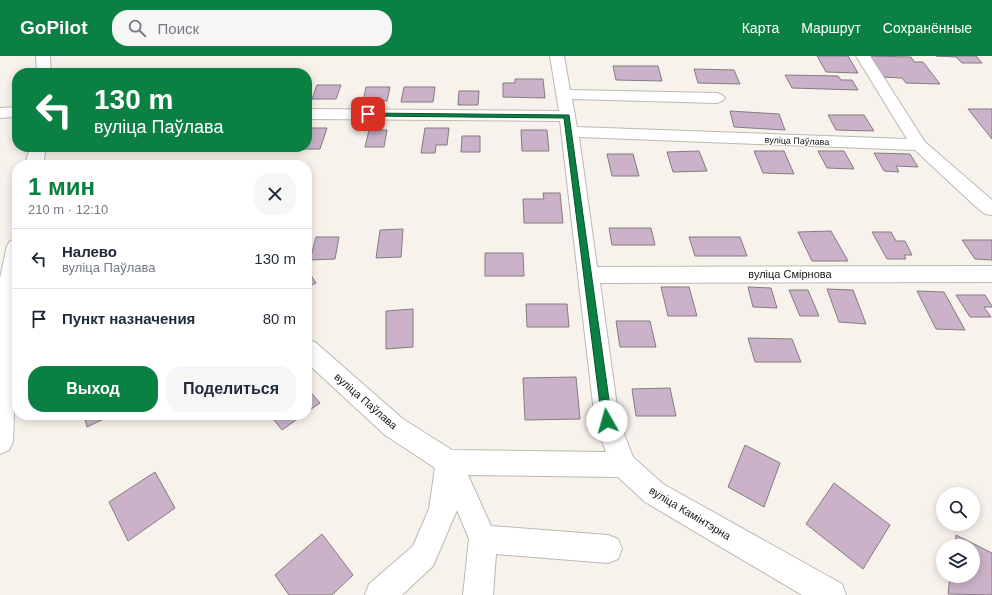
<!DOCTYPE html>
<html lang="ru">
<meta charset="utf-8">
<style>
body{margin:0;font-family:Arial,sans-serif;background:#f6f6f7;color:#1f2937;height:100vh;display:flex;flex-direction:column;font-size:15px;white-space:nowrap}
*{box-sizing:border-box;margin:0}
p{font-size:13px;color:#747a83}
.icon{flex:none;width:22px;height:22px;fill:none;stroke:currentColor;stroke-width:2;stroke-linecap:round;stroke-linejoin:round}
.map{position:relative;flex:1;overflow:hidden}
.sheet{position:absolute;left:12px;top:104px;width:300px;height:260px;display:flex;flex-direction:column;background:#fff;border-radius:16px;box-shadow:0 2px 10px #0003}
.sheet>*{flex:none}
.guide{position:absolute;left:12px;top:12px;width:300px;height:84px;border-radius:16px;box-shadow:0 2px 10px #0003;background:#0b8043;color:#fff;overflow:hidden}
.buttons{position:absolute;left:936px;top:431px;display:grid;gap:8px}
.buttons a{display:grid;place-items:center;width:44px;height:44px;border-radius:50%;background:#fff;box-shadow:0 2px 10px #0003;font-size:20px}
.pin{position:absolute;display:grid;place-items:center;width:34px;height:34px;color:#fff;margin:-17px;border-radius:8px;box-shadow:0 2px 6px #0006}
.me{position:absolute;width:44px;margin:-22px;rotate:353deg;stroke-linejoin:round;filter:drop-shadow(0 0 3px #0008)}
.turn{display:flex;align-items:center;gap:14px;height:84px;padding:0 16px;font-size:18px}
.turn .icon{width:52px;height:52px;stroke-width:2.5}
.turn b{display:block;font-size:28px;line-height:34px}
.round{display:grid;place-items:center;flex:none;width:42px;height:42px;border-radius:16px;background:#f6f6f7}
.summary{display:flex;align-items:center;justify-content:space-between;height:68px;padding:0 16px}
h1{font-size:24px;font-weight:700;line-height:30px;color:#0b8043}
.cta{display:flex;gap:8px;margin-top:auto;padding:8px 16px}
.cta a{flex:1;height:46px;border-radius:16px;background:#0b8043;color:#fff;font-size:16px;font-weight:700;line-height:46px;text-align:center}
.cta a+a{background:#f6f6f7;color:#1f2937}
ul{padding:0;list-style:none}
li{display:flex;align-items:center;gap:12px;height:60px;padding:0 16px;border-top:1px solid #e0e1e3}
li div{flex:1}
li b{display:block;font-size:15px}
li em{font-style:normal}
header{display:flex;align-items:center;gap:24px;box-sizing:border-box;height:56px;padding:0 20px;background:#0b8043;color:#fff}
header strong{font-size:19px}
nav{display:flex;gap:22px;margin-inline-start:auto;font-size:14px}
.search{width:280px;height:36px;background:#f6f6f7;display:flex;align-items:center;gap:10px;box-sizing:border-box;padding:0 14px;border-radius:16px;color:#747a83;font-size:15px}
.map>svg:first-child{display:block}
</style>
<header>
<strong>GoPilot</strong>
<div class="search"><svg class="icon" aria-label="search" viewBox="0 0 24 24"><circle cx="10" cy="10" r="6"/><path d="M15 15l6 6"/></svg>Поиск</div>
<nav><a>Карта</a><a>Маршрут</a><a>Сохранённые</a></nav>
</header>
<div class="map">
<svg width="992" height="539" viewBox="0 0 992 539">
<rect width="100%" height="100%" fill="#f7f2eb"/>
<!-- building -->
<path fill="#cbb2c8" stroke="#827c81" d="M817,0H848L858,17L826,16Z
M869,0L911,1L914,6H923L940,28L906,27L902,22L882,21Z
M936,0H976L982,7H962L956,1Z
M613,10H658L662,25L616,24Z
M694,13L734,14L740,28L698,27Z
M785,19L838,20L841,24H852L858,34L792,32Z
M515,23H543L545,42L503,41V27H515Z
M317,29H341L336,43H312Z
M366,31H390L387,45H363Z
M404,31H435L433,46H401Z
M459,35H479L478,49H458Z
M968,53H992V83Z
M730,55L779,58L785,74L734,71Z
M828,59H864L874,75L836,74Z
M307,72H327L320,93H303L304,91H307Z
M425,72H449L447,89H436L435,97H421Z
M369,74H387L384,91H365Z
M521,74H547L549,95H522Z
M462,80H480V96H461Z
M101,91H121L119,95H99Z
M699,95L707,115L673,116L667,96Z
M754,95H784L794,118L763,117Z
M818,95H844L854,113L827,112Z
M874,97L910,98L918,111L896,110L899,116L884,115Z
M607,98H633L639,120H612Z
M543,137H560L563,167H524L523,143H544Z
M609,172H651L655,189H612Z
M403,173L401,201L376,202L380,174Z
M831,175L848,205H812L798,176Z
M872,176H891L896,185H905L912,199H904L906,203H887Z
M316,181H339L335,203L310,204Z
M689,181H740L747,200H695Z
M962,184H992V204L975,203Z
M485,197H523L524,220H485Z
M307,213L316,227L307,231Z
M661,231H689L697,260H668Z
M748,231L771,232L777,252L753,251Z
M827,233L853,234L866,268L839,266Z
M789,234H808L819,260H800Z
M917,235L944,236L965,274L936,273Z
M956,239H985L992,250V251H984L991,261H970Z
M526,248H567L569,271H527Z
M413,253V291L386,293V255Z
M616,265H650L656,291H620Z
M748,282L792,283L801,306H755Z
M576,321L580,363L525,364L523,322Z
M307,332L320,347L307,356Z
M670,332L676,360H636L632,333Z
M84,359H112L87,371Z
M270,359H303L282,374Z
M745,389L780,407L764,451L728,431Z
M155,416L175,452L128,485L109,446Z
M834,427L890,469L863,513L806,468Z
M322,478L353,519L332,539H289L275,519Z
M956,479L992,497V539L948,538L950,520H973V490H955Z"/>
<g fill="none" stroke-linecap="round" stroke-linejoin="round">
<!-- minor casing -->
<g stroke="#bcb9b2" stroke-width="2">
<path id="minor" d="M36,0H50L51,17H37Z
M550,0H564L570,34L717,37L722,39L725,42L722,45L717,47L572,43L577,71L907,83L856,0H870L925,86L992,144V159L985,158L975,150L915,94L579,81L597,211L992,210V226L600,227L619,365L633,401L663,428L842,528L846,539H802L645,446L618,421L468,419L491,470L608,479L618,483L622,493L618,503L608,507L496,498L493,539H463L469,483L457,454L433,510L402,539H365L369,528L413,490L429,453L435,412L385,379L307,307V284L315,286L403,363L452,394L606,396L595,365L560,65L307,63V53L559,55Z
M17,51V61L0,62V52Z
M30,91H46L43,109H25Z
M17,183V272L13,386L9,394L0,398V222L7,190L10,185Z"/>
</g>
<!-- minor -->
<use href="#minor" fill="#fff" fill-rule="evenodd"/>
</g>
<!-- route -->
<path fill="#0b8043" stroke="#07532c" d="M366,57L569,59L612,365L611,368L607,369L604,368L602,365L564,62L368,60H366Z"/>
<g text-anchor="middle" stroke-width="3" stroke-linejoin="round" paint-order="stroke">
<!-- far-street labels -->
<g font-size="9" fill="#181614" stroke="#fff">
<text transform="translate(797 85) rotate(2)" y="3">вуліца Паўлава</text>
</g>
<!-- street labels -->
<g font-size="11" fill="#181614" stroke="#fff">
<text x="790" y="222">вуліца Смірнова</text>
<text transform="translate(366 345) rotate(41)" y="4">вуліца Паўлава</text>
<text transform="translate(690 457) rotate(31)" y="4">вуліца Камінтэрна</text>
</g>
</g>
</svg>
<div class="buttons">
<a><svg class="icon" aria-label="search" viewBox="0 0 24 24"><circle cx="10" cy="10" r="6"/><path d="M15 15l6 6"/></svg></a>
<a><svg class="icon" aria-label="layers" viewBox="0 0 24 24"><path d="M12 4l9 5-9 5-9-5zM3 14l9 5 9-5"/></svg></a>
</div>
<div class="pin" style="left:368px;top:58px;background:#d93025"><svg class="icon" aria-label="arrive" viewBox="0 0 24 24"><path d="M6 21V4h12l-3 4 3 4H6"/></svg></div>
<svg class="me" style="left:607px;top:365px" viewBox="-20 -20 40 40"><circle r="19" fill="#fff"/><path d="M0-13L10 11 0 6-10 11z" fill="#0b8043"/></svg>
<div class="guide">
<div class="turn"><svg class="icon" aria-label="left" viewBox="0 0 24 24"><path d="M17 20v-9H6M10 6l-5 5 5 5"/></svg><div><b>130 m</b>вуліца Паўлава</div></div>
</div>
<section class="sheet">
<div class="summary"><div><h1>1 мин</h1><p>210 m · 12:10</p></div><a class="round"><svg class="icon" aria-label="close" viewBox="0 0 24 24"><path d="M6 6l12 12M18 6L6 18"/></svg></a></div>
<ul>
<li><svg class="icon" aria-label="left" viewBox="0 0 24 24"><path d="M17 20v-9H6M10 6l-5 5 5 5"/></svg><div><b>Налево</b><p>вуліца Паўлава</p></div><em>130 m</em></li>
<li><svg class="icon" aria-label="arrive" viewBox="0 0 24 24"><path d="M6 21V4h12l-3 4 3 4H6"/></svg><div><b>Пункт назначения</b></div><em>80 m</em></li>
</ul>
<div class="cta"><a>Выход</a><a>Поделиться</a></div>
</section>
</div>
